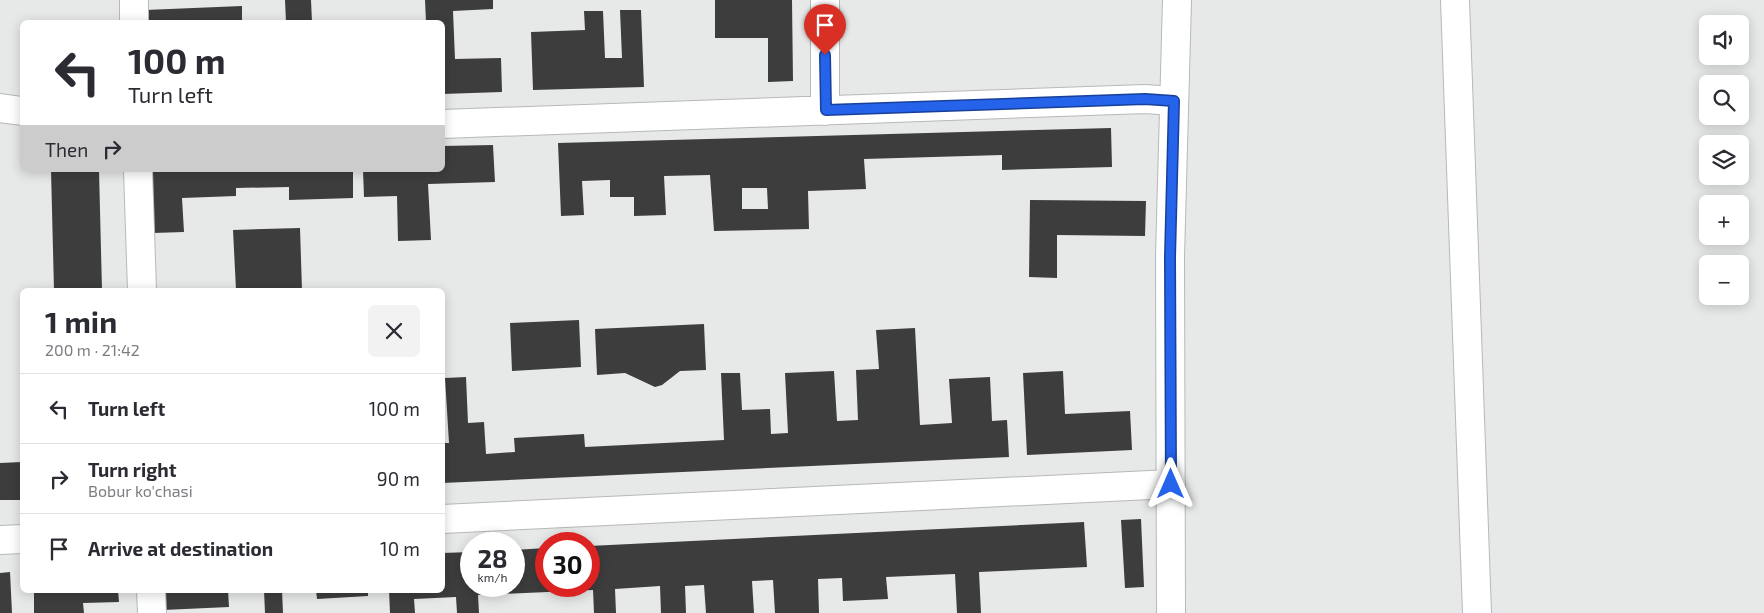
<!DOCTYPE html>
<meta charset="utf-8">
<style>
body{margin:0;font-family:"Exo 2",sans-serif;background:#f2f2f3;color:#2b2b33;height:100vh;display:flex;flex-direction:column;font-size:19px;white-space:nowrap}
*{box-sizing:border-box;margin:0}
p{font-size:16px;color:#7c7c81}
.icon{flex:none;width:28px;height:28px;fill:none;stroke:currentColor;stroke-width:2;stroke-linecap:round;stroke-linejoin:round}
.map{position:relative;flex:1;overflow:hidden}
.drawer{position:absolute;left:20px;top:288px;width:425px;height:305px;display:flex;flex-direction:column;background:#fff;border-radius:8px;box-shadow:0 2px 12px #0003}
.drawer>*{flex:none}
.banner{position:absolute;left:20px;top:20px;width:425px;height:152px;border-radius:8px;box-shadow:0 2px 12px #0003;background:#fff;color:#2b2b33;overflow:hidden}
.tools{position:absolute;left:1699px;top:15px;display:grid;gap:10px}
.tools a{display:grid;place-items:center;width:50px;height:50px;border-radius:8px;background:#fff;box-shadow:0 2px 12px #0003;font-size:25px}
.speed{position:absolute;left:460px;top:532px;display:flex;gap:10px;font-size:25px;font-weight:700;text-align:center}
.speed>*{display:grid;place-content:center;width:65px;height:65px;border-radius:50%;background:#fff;box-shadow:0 2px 12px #0003;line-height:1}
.speed small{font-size:12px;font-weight:400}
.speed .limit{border:8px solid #d22;background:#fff;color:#111}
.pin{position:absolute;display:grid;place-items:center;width:42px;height:42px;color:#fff;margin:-51px -21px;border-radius:50% 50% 50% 0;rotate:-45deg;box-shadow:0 0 5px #0007}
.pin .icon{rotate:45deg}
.me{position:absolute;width:55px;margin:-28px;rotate:0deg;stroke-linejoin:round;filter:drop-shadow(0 0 4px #0008)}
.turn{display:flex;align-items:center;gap:18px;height:105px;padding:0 25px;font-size:22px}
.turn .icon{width:65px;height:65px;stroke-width:2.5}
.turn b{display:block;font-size:35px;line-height:42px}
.then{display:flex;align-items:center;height:48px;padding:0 25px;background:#0003;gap:10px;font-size:19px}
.round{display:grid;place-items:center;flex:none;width:52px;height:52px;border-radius:8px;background:#f2f2f3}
.head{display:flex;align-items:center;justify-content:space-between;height:85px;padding:0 25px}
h1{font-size:30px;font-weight:700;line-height:38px}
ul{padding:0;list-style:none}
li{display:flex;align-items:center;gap:15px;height:70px;padding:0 25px;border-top:1px solid #e1e1e2}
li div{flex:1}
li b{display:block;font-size:19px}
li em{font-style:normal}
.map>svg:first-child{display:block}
</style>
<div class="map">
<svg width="1764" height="613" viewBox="0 0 1764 613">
<rect width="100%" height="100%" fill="#e7e8e8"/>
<!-- building -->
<path fill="#3e3d3e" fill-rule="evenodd" d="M285,0H311L312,22H286Z
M425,0H493V9L453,11L455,59L501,58L502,92L442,94V22H426Z
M715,0H792L793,81L768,82V38H715Z
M242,6V22H146L145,10Z
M620,10H641L644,87L533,90L531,32L585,30L584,11H603L605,58H622Z
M1111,128L1112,167L1002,170V155L864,159L866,189L808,191L809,229L714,231L710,175L664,176L666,215L634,216V197H610V180L582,181L584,215L561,216L558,143ZM742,188H767L768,209H742Z
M493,145L495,182L428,184L431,240L398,241L397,196L364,197L363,170H442V146Z
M51,170H99L102,290H54Z
M150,170H353V198L289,200V187L236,188V196L182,198L184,232L153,233Z
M1030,200L1146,201L1145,236L1057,235V278L1029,277Z
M300,228L302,290H236L233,230Z
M579,320L581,367L512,371L510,323Z
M704,324L706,370L680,371L662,385L655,387L625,373L597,375L595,329Z
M915,328L920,425L952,423L949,379L990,377L992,421L1007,420L1009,457L442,483V443H449L445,378L466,377L468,423L484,422L486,454L515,452L514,438L584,434L585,447L724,440L721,373H740L742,410L770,409L771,434L788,433L785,373L834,371L837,421L858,420L856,370L879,369L876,330Z
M1063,371L1065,414L1130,411L1132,450L1027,455L1023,373Z
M22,462V500H0V463Z
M1141,519L1144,587L1125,588L1121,520Z
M1084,522L1087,567L979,572L981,613H957L955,574L886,577L888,599L843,601L842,578L818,579L819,613H775L773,580L752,581L754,613H706L704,585L685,586L686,613H661L660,586L615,589L616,613H594L593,590L478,595L479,613H457L456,597L414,599L415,613H390L389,590H442V553L471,552V586H514V550L546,548V586H589V546Z
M10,572L12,613H0V573Z
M34,590H118L119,602L83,603L84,613H34Z
M162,590H228L229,607L163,610Z
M264,590H282L283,613H265Z
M316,590H368V596L317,599Z"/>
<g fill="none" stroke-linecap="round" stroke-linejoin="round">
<!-- street casing -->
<g stroke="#b7b8b9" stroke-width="30">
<path id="street" d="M134,0V22
M825,0V111
M1455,0L1477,613
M0,108L22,111
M442,124L1145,99L1174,101
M138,170L142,290
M442,519L1171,484
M0,540L22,539
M151,590L152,613
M1171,613L1170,257L1177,0"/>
</g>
<!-- street -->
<use href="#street" stroke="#fff" stroke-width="28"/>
</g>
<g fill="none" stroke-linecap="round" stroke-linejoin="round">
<!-- route casing -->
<g stroke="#184099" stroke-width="12">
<path id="route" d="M825,55L826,110L1145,99L1174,101L1170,257L1171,484"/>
</g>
<!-- route -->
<use href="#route" stroke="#2563eb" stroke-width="9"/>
</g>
</svg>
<div class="tools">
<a><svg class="icon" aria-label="sound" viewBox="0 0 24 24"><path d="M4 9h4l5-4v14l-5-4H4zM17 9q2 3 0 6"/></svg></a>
<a><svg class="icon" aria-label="search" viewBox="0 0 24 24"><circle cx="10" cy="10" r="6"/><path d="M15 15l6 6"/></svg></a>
<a><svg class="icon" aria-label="layers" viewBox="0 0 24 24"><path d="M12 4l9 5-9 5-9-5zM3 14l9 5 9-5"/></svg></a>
<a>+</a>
<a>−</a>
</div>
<div class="speed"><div>28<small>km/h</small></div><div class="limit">30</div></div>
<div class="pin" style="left:825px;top:55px;background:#d93025"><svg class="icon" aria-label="arrive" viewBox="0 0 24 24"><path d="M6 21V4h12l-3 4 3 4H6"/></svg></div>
<svg class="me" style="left:1171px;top:484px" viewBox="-20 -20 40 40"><path d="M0-17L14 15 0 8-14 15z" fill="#2563eb" stroke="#fff" stroke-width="4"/></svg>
<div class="banner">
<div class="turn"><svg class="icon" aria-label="left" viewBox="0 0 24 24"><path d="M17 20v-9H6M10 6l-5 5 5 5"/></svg><div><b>100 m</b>Turn left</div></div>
<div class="then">Then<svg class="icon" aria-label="right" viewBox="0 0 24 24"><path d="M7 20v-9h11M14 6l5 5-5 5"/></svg></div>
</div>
<section class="drawer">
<div class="head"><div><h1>1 min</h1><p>200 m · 21:42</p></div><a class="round"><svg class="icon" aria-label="close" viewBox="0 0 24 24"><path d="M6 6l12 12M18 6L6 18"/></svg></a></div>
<ul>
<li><svg class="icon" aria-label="left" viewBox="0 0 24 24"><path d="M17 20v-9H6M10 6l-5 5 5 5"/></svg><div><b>Turn left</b></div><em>100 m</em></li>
<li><svg class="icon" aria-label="right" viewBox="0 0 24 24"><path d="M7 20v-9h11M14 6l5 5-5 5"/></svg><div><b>Turn right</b><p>Bobur ko'chasi</p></div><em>90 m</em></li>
<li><svg class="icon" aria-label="arrive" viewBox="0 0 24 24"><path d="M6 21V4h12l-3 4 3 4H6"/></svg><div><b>Arrive at destination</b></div><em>10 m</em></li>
</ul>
</section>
</div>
